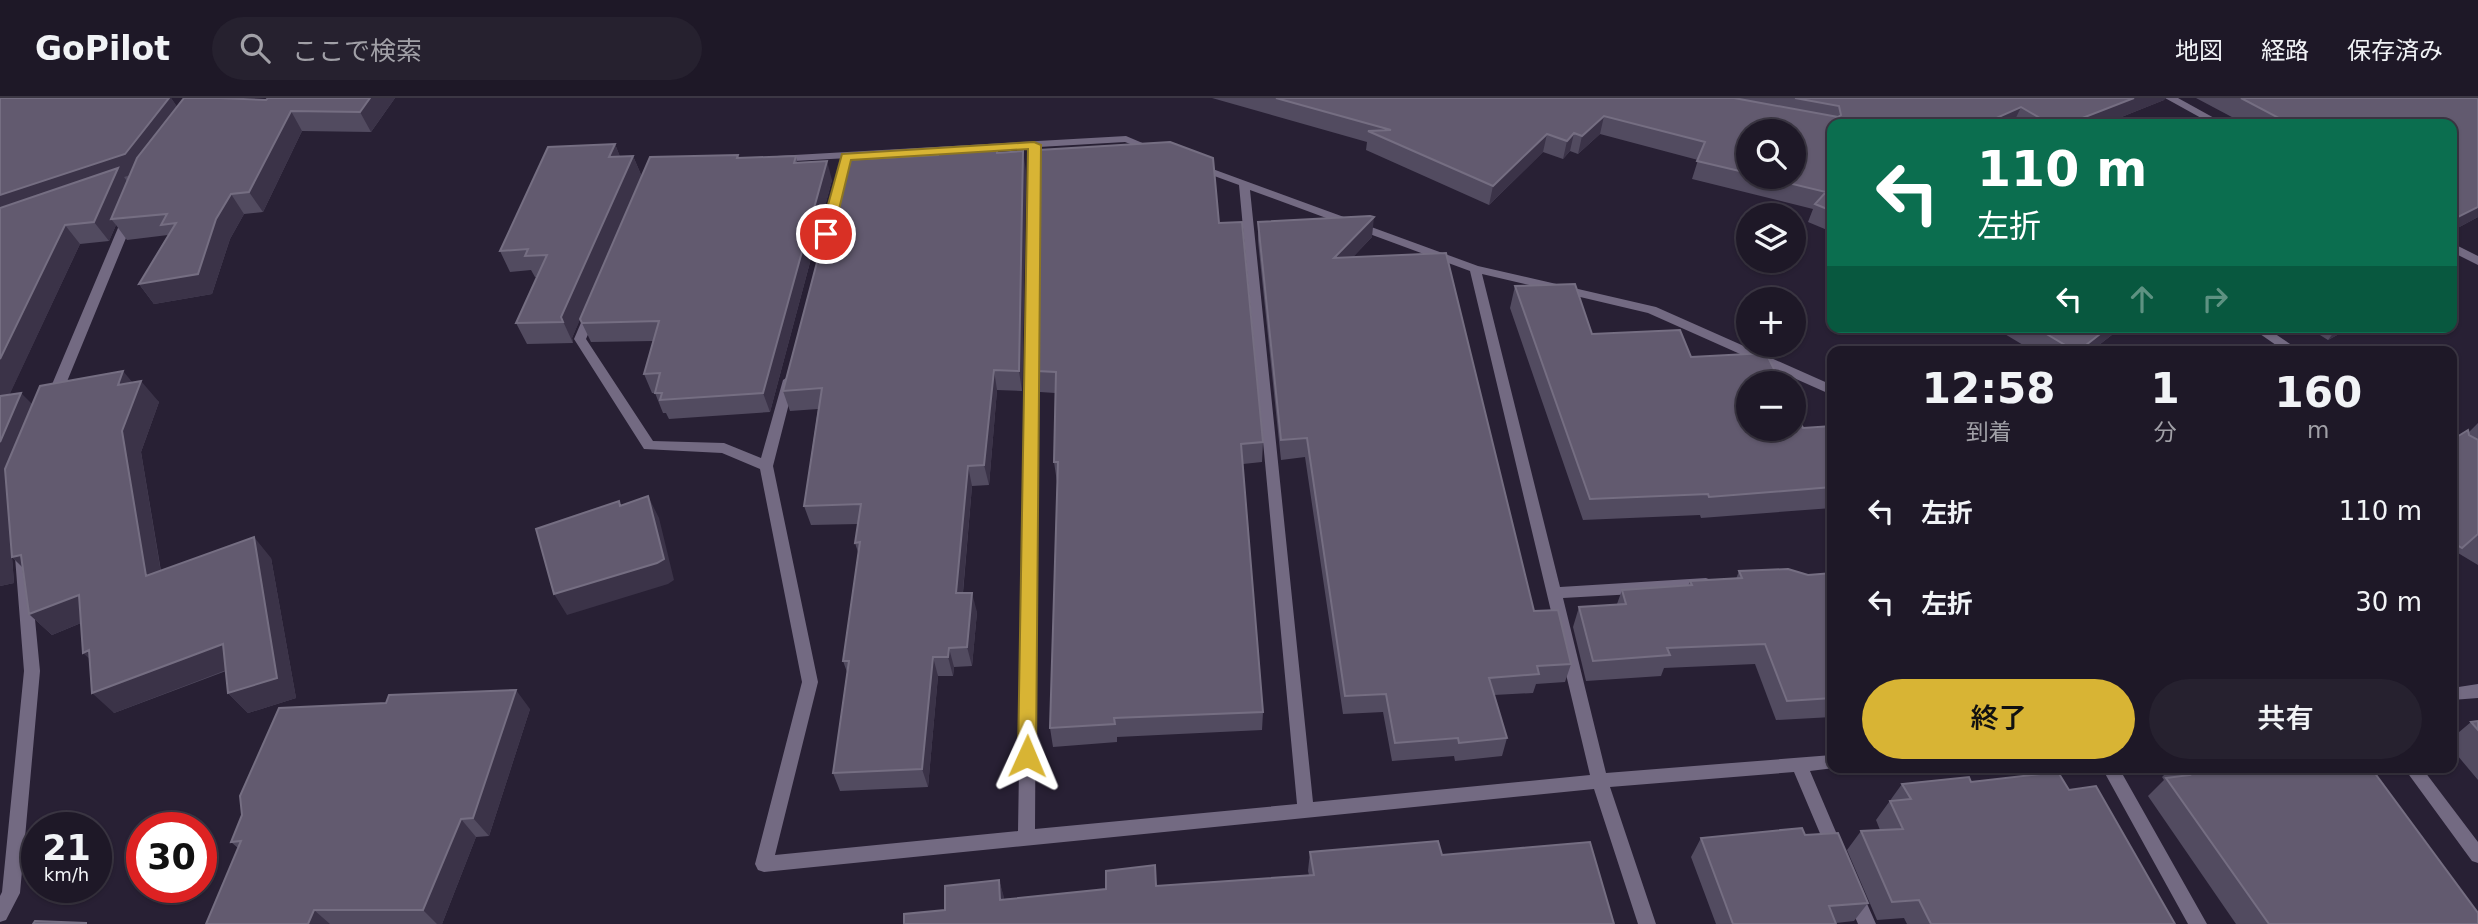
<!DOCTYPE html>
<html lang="ja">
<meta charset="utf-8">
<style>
body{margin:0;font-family:"DejaVu Sans","Noto Sans JP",sans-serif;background:#26212f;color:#f1f3f6;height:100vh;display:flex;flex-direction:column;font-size:26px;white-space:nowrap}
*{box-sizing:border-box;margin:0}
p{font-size:23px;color:#a1a0a7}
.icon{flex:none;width:38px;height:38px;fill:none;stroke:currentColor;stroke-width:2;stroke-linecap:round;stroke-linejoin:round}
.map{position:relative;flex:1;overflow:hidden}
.panel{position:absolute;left:1827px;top:248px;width:630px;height:427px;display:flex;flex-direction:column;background:#1e1827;border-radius:14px;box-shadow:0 2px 5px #0004,0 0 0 2px #3c3744}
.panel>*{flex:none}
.top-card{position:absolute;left:1827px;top:21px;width:630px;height:214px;border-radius:14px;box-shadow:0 2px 5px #0004,0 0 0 2px #3c3744;background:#0b6e4f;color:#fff;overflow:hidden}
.tools{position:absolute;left:1736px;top:21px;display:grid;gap:14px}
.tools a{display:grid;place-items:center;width:70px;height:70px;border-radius:50%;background:#1e1827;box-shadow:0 2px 5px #0004,0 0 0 2px #3c3744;font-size:35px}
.speed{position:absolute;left:21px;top:714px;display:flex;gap:14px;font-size:35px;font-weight:700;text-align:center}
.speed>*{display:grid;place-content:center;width:91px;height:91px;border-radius:50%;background:#1e1827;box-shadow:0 2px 5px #0004,0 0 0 2px #3c3744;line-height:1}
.speed small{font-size:18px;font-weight:400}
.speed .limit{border:10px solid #d22;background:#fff;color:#111}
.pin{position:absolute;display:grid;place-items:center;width:60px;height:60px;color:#fff;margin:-30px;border:4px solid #fff;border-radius:50%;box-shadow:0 2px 7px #0007}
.me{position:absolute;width:77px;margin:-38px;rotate:1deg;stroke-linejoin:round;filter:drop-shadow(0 0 5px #0008)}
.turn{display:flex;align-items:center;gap:24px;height:147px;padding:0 35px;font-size:32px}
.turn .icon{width:91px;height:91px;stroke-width:2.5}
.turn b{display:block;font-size:49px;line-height:60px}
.lanes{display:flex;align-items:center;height:66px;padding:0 35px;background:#0003;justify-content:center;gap:35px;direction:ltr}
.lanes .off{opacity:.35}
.eta{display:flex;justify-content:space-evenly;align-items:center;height:119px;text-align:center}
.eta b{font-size:42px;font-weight:600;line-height:49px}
.cta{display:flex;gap:14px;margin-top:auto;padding:14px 35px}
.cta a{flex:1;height:80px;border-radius:42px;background:#d8b434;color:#111;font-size:28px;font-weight:600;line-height:80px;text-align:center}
.cta a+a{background:#26212f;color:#f1f3f6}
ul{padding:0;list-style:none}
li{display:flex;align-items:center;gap:21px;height:91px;padding:0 35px}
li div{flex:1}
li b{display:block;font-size:26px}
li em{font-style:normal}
header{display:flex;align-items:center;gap:42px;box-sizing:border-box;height:98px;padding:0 35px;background:#1e1827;border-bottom:2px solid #3c3744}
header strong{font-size:33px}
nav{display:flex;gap:38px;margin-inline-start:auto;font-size:24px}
.search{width:490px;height:63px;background:#26212f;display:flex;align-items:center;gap:18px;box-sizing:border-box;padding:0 24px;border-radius:38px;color:#a1a0a7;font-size:26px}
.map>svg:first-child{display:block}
</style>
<header>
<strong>GoPilot</strong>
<div class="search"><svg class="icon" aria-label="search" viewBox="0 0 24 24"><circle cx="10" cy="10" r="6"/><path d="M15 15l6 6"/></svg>ここで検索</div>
<nav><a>地図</a><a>経路</a><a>保存済み</a></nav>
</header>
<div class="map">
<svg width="2478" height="826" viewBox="0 0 2478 826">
<rect width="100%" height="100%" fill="#282034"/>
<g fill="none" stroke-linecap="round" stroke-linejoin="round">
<!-- minor -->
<path fill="#736a82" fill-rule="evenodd" d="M2165,0H2178L2225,26H2212Z
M1126,38L1159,52L1154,55L1125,44L1039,49L1035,731L1297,706L1239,87L1195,71L1194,69L1199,66L1478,168L1656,209L1832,287V297L1648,215L1482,176L1560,489L1706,480L1711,482L1713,486L1711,490L1706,492L1563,500L1606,675L1832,657V670H1834L1810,673L1844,753L1842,759L1836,761L1830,759L1794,674L1610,689L1656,826H1638L1594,691L764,774L758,772L755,766L802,584L760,371L722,355L644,351L574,241L586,213L592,209L598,213L586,241L653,343L724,345L761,360L783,282L789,278L795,282L773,368L818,584L775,757L1018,733L1029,50L777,64L772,61L777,58ZM1250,92L1470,173L1590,677L1313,704Z
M129,114L135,118L59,303L57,306H47L45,303L123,118Z
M2452,145L2478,158V167L2452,154Z
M2250,229H2265L2302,254H2286Z
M22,453L27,455L29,459L40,573L20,795L6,822L0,824V798L2,794L24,573L15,459L17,455Z
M2478,586V600L2452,602V590Z
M2102,670H2119L2207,826H2188Z
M2404,670H2422L2478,744V765L2472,763Z
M1855,790L1861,792L1876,826H1858L1846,798L1849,792Z"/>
</g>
<!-- wall -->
<path fill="#524b60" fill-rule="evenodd" d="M0,0H171L177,9L266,2L395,0L371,34L302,33L263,114L244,116L230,141L212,196L154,206L139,186L168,137L127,142L116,127L109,143L80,146L9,297L32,306L133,284L159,304L141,354L161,473L271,460L296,600L248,615L228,595L226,573L114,615L90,561L81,525L52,537L29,516L22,469L12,459L14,485L0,488Z
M1212,0H2165L2164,2L2104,26H1832V134L1808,124L1813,111L1692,81L1698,62L1600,36L1578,56L1570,53L1563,61L1543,54L1489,107L1366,52L1367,44ZM1748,33L1794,79H1748Z
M2196,0H2478V119L2452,133V26H2245Z
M615,46L620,59L633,58L642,79L738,57L739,60L796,58L797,64L832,82L770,314L669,321L666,315H663L655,295H652L644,276L653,243L591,244L580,221L572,240L573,245L527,246L516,225L537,179H535L531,172L510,174L500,153Z
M998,55L1026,73L1022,293L997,292L989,387L972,388L963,495L977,514L972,568L954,569L953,578H938L928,689L840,693L833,675L847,574L843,563L859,457L855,445L858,426L811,427L804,408L818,311L790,313L783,293Z
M1258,124L1372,139L1353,159L1534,513L1571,566L1565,584L1536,586L1533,595L1494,597L1507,640L1502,658L1455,663L1454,658L1392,663L1383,614L1343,616L1305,359L1281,362L1258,143Z
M1219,125L1263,344L1262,364L1243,366L1263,614L1262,632L1117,639V644L1053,649L1050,630L1057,384L1054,364L1055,295L1040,294L1037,273Z
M1515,188L1592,236L1691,259L1803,330L1832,328V410L1701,420L1700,417L1583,422L1510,210Z
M1993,229H2122L2090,254H2035Z
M2307,229H2352L2328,242Z
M2366,229H2387L2375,234Z
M2478,325V467L2458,455L2452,460V342L2469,334Z
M1739,473L1808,477L1832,475V619L1776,622L1755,566L1664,570L1661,578L1586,583L1573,529L1579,509L1617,506L1622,492L1688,488L1690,483L1736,481Z
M530,611L489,738L476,739L442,826H206L238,750L231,744Z
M2478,623V682L2452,651V640L2471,624Z
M2171,670H2371L2478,826H2236L2148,698L2164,682L2162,679Z
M1971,684L2069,692L2175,826H1907L1904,820L1877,822L1847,752L1861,733L1880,732L1876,722L1902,686Z
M1805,737L1868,805L1854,823L1836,825V826H1716L1691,759L1701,740Z
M1310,754L1442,757L1614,826L945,812L999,782L1004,801L1157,788L1309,777L1308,773Z"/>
<!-- shaded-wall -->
<path fill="#3b3348" d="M169,0H171L183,17L138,75L124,79L131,89L111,121L116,127L109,143L94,124L0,121V97Z
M370,0H395L371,34L360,14Z
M2134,0H2165L2164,2L2104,26H2067Z
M2021,9L2013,26H1983Z
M291,13L302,33L263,114L249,94Z
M1604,18L1600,36L1578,56L1582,38Z
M1574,35L1570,53L1563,61L1567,43Z
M1547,36L1543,54L1489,107L1493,88Z
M615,46L623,66L609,59Z
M1023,53L1026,73L1022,293L1019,273Z
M633,58L642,79L572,240L573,245L561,219Z
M827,63L832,82L770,314L763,295Z
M231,96L244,116L230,141L212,196L154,206L139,186L216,121Z
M2478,109V119L2452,133V122Z
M1374,119L1372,139L1333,180L1334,160Z
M65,127L80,146L0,317V261Z
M2109,229H2122L2090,254H2077Z
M2338,229H2352L2328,242Z
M2379,229H2387L2375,234Z
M994,272L997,292L989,387L984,367Z
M123,273L138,291L141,283L159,304L141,354L165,499L146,478L122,333L118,287Z
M21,295L39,313L21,457L34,480L12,459L14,485L0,488V344Z
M968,368L972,388L961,515L956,495Z
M648,398L659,420L674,482L668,486L567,517L554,496Z
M254,439L271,460L296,600L248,615L228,595Z
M972,495L977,514L972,568L967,549Z
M79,497L100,517L52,537L29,516Z
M223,546L242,566L114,615L92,595Z
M949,550L954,569L953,578L948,559Z
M89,552L105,575L83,555Z
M933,559L938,578L928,689L922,671Z
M516,592L530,611L489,738L473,720Z
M461,721L476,739L442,826H437L423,812Z
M999,782L1004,799L1005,820L1000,802Z
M314,812L330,826H308Z"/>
<!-- building -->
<path fill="#625a6f" stroke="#756e82" stroke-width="2" d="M0,0H169L125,56L0,97Z
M184,0H220L266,2L268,0H370L360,14L291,13L249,94L231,96L216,121L198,176L139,186L176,125L161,127L167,116L111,121L137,60Z
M1276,0H1734L1838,19L1841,17L1839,8L1795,0H2134L2067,26H2050L2021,9L1983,26H1832V113L1815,106L1826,94L1763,79H1794V33H1748V75L1697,63L1705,44L1604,18L1582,38L1574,35L1567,43L1547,36L1493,88L1368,33L1391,32Z
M2241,0H2478V109L2452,122V26H2290Z
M1170,44L1213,60L1219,125L1242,124L1263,344L1241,346L1263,614L1114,620L1115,626L1050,630L1058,364H1054L1056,274L1037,273L1039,52Z
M615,46L609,59L633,58L561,219L563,224L516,225L547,157L525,158L528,151L500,153L548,49Z
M997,51V55L1023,53L1019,273L994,272L984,367L968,368L956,495H972L967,549L949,550L948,559H933L922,671L833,675L849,563H843L860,444L855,445L861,406L804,408L822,290L783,293L844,62L938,57V54Z
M738,57L737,60L796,58L794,65L827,63L763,295L660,302L662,295H655L660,275L644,276L659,223L582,225L580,221L650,59Z
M118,70L94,124L65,127L0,261V110Z
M1370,118L1374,119L1334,160L1446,155L1534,513L1558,512L1571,566L1537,568L1539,576L1489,580L1507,640L1459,645L1458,640L1395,645L1386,596L1345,598L1307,340L1281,342L1258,124Z
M1575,186L1592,236L1680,232L1691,259L1766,255L1781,285H1748V331H1794V311L1803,330L1832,328V389L1709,399L1708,396L1590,401L1515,188Z
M2035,229H2109L2077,254Z
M123,273L118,287L141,283L122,333L146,478L254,439L277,580L228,595L223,546L92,595L89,552L83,555L79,497L29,516L21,457L12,459L5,371L40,288Z
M21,295L0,344V298Z
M2468,332L2469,337L2478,342V436L2462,450L2452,444V342Z
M648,398L664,461L657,465L554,496L536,431L619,403L620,408Z
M1788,471L1808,477L1832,475V600L1787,603L1765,546L1667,550L1670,557L1593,563L1579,509L1626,506L1622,492L1692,487L1690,483L1742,480L1739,473Z
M516,592L473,720L461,721L423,812H314L308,826H206L241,743L231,744L242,717L240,698L279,610L386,605L389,597Z
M2478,623V632L2471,624Z
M2186,670H2371L2478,815V826H2269L2166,680L2190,677Z
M2058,674L2069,692L2096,688L2175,826H1931L1919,802L1892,804L1861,733L1903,731L1890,703L1911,701L1902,686L1969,679L1971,684Z
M1802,730L1805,737L1838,735L1868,805L1829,808L1836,826H1733L1701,740Z
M1438,743L1442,757L1590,744L1614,826H904V816L945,812V788L999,782L1000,802L1106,791V773L1155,767L1156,788L1314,777L1310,754Z
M35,823L86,825V826H33Z"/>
<!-- route -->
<path fill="#d8b434" stroke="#8c7522" stroke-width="2" d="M1034,44L1041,47L1036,658L1034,664L1027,666L1021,664L1018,658L1028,51L851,62L833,136L826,140L820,136L842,56Z"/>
</svg>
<div class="tools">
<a><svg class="icon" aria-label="search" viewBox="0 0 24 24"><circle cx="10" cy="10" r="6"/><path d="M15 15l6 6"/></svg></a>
<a><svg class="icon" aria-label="layers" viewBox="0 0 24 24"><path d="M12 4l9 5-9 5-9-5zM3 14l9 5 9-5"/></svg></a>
<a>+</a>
<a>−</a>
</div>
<div class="speed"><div>21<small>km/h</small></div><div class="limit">30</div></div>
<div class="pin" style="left:826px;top:136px;background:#d93025"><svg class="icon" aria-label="arrive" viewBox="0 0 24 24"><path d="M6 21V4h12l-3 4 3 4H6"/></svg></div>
<svg class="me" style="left:1027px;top:658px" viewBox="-20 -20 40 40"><path d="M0-17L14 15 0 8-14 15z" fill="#d8b434" stroke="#fff" stroke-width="4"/></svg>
<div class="top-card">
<div class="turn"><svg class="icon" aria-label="left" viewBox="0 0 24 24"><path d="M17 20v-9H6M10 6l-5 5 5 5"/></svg><div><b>110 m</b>左折</div></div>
<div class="lanes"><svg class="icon" aria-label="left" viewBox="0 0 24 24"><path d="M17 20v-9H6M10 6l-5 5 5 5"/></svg><svg class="icon off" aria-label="ahead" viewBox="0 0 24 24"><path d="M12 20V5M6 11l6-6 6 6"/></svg><svg class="icon off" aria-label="right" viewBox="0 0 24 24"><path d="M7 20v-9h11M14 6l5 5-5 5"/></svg></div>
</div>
<section class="panel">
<div class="eta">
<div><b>12:58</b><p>到着</p></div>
<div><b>1</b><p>分</p></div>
<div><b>160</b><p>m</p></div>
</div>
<ul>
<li><svg class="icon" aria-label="left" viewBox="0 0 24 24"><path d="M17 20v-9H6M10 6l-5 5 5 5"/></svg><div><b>左折</b></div><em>110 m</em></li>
<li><svg class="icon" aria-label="left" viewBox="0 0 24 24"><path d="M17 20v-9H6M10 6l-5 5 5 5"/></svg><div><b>左折</b></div><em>30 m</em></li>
</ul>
<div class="cta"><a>終了</a><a>共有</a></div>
</section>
</div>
